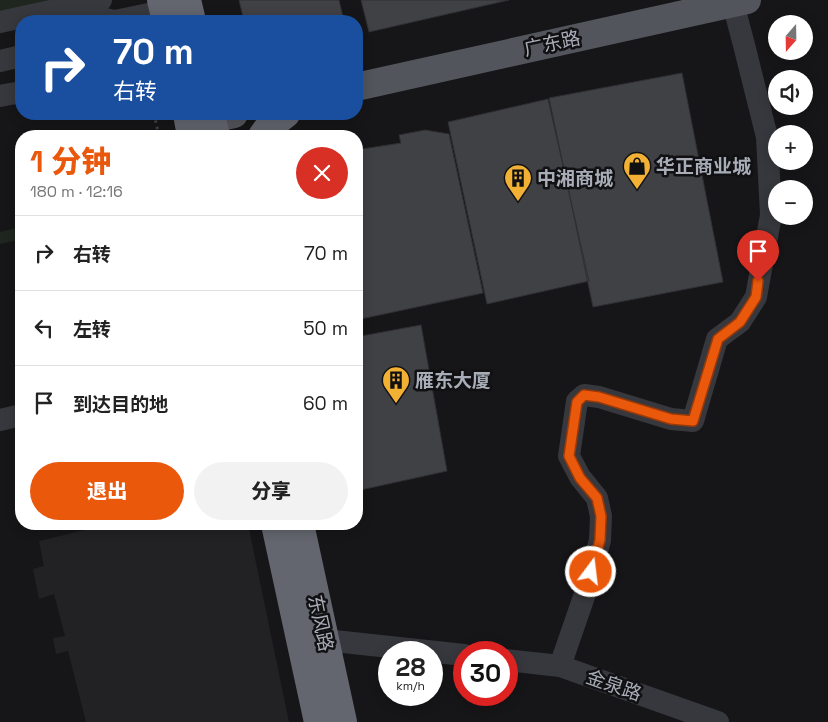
<!DOCTYPE html>
<html lang="zh">
<meta charset="utf-8">
<style>
body{margin:0;font-family:"Space Grotesk","Noto Sans SC",sans-serif;background:#f2f2f2;color:#222;height:100vh;display:flex;flex-direction:column;font-size:19px;white-space:nowrap}
*{box-sizing:border-box;margin:0}
p{font-size:16px;color:#767676}
.icon{flex:none;width:28px;height:28px;fill:none;stroke:currentColor;stroke-width:2;stroke-linecap:round;stroke-linejoin:round}
.map{position:relative;flex:1;overflow:hidden}
.sheet{position:absolute;left:15px;top:130px;width:348px;height:400px;display:flex;flex-direction:column;background:#fff;border-radius:20px;box-shadow:0 2px 12px #0003}
.sheet>*{flex:none}
.guide{position:absolute;left:15px;top:15px;width:348px;height:105px;border-radius:20px;box-shadow:0 2px 12px #0003;background:#1a4fa0;color:#fff;overflow:hidden}
.needle{width:32px;rotate:200deg}
.controls{position:absolute;left:768px;top:15px;display:grid;gap:10px}
.controls a{display:grid;place-items:center;width:45px;height:45px;border-radius:50%;background:#fff;box-shadow:0 2px 12px #0003;font-size:25px}
.speed{position:absolute;left:378px;top:641px;display:flex;gap:10px;font-size:25px;font-weight:700;text-align:center}
.speed>*{display:grid;place-content:center;width:65px;height:65px;border-radius:50%;background:#fff;box-shadow:0 2px 12px #0003;line-height:1}
.speed small{font-size:12px;font-weight:400}
.speed .limit{border:8px solid #d22;background:#fff;color:#111}
.pin{position:absolute;display:grid;place-items:center;width:42px;height:42px;color:#fff;margin:-51px -21px;border-radius:50% 50% 50% 0;rotate:-45deg;box-shadow:0 0 5px #0007}
.pin .icon{rotate:45deg}
.me{position:absolute;width:55px;margin:-28px;rotate:15deg;stroke-linejoin:round;filter:drop-shadow(0 0 4px #0008)}
.turn{display:flex;align-items:center;gap:18px;height:105px;padding:0 15px;font-size:22px}
.turn .icon{width:65px;height:65px;stroke-width:2.5}
.turn b{display:block;font-size:35px;line-height:42px}
.round{display:grid;place-items:center;flex:none;width:52px;height:52px;border-radius:26px;background:#f2f2f2}
.head{display:flex;align-items:center;justify-content:space-between;height:85px;padding:0 15px}
h1{font-size:30px;font-weight:800;line-height:38px;color:#ea580c}
.button{display:flex;gap:10px;margin-top:auto;padding:10px 15px}
.button a{flex:1;height:58px;border-radius:30px;background:#ea580c;color:#fff;font-size:20px;font-weight:800;line-height:58px;text-align:center}
.button a+a{background:#f2f2f2;color:#222}
ul{padding:0;list-style:none}
li{display:flex;align-items:center;gap:15px;height:75px;padding:0 15px;border-top:1px solid #e0e0e0}
li div{flex:1}
li b{display:block;font-size:19px}
li em{font-style:normal}
.map>svg:first-child{display:block}
</style>
<div class="map">
<svg width="828" height="722" viewBox="0 0 828 722">
<rect width="100%" height="100%" fill="#161618"/>
<!-- built -->
<path fill="#222225" d="M110,524H248L289,722H86L68,651L56,654L53,638L65,636L54,594L39,599L33,569L44,566L39,541Z"/>
<!-- green -->
<path fill="#1e261f" d="M0,0H66L0,15Z
M16,228L19,240L0,244V232Z"/>
<!-- building -->
<path fill="#404145" stroke="#303034" d="M239,0H339L344,21H244Z
M361,0H509L369,32Z
M682,73L723,282L593,307L549,98Z
M548,99L589,281L487,304L448,122Z
M425,130L449,134L483,293L356,320V150L401,143L399,135Z
M421,325L447,471L356,491V337Z"/>
<g fill="none" stroke-linecap="round" stroke-linejoin="round">
<!-- path -->
<path stroke="#3d3f44" stroke-width="3" stroke-dasharray="2.5 4" stroke-linecap="butt" d="M154,114L159,136"/>
<!-- minor -->
<path stroke="#37383d" stroke-width="22" d="M67,13L71,12L115,21
M115,21L163,11
M0,22L101,0
M0,61L21,56
M0,96L21,92
M0,420L21,415
M325,640L464,655
M506,660L560,666L718,722
M560,666L587,588L600,540L601,516L597,498L580,477L569,456L577,401L584,395L599,397L671,419L693,421L717,339L740,322L756,297L771,215L767,137L744,45L733,3"/>
<!-- major -->
<path stroke="#53555c" stroke-width="28" d="M356,87L747,0
M190,124L234,114"/>
<!-- highway -->
<path stroke="#63666e" stroke-width="28" d="M161,0L166,21
M187,0L192,21
M187,114L191,136
M211,114L216,136
M262,136L267,129L286,114
M275,524L318,722
M300,524L343,722"/>
</g>
<g fill="none" stroke-linecap="round" stroke-linejoin="round">
<!-- route casing -->
<g stroke="#983908" stroke-width="12">
<path id="route" d="M591,572L600,540L601,516L597,498L580,478L569,456L577,402L584,395L599,397L671,419L693,421L718,339L740,322L756,297L758,281"/>
</g>
<!-- route -->
<use href="#route" stroke="#ea580c" stroke-width="9"/>
</g>
<!-- icons -->
<defs>
<g id="shop-pin" transform="scale(1.4375)"><path d="M0 17L-7.5 6A9.5 9.5 0 1 1 7.5 6Z" fill="#f2b134" stroke="#111113"/><path d="M-5-2.5h2.3a2.7 3.5 0 0 1 5.4 0H5L5.5 6h-11ZM-1.5-2.5h3a1.5 2.3 0 0 0-3 0Z" fill="#111"/></g>
<g id="building-pin" transform="scale(1.4375)"><path d="M0 17L-7.5 6A9.5 9.5 0 1 1 7.5 6Z" fill="#f2b134" stroke="#111113"/><path d="M-4-6H4V6H1V3H-1V6H-4ZM-2.5-4.3h1.7v1.8h-1.7ZM.8-4.3h1.7v1.8H.8ZM-2.5-1h1.7V.8h-1.7ZM.8-1h1.7V.8H.8Z" fill="#111"/></g>
</defs>
<g fill-rule="evenodd">
<use href="#shop-pin" x="637" y="166"/>
<use href="#building-pin" x="518" y="178"/>
<use href="#building-pin" x="396" y="380"/>
</g>
<g text-anchor="middle" stroke-width="5" stroke-linejoin="round" paint-order="stroke">
<!-- street labels -->
<g font-size="19" fill="#a8adb8" stroke="#111113">
<text transform="translate(552 43) rotate(-12)" y="7">广东路</text>
<text transform="translate(321 623) rotate(78)" y="7">东风路</text>
<text transform="translate(614 685) rotate(19)" y="7">金泉路</text>
</g>
<!-- poi labels -->
<g font-size="19" font-weight="bold" fill="#a8adb8" stroke="#111113" text-anchor="start">
<text x="656" y="173">华正商业城</text>
<text x="537" y="185">中湘商城</text>
<text x="415" y="387">雁东大厦</text>
</g>
</g>
</svg>
<div class="controls">
<a><svg class="needle" viewBox="-14 -14 28 28"><path d="M0-13l5 13h-10z" fill="#e53935"/><path d="M0 13l5-13h-10z" fill="#767676"/></svg></a>
<a><svg class="icon" aria-label="sound" viewBox="0 0 24 24"><path d="M4 9h4l5-4v14l-5-4H4zM17 9q2 3 0 6"/></svg></a>
<a>+</a>
<a>−</a>
</div>
<div class="speed"><div>28<small>km/h</small></div><div class="limit">30</div></div>
<div class="pin" style="left:758px;top:281px;background:#d93025"><svg class="icon" aria-label="arrive" viewBox="0 0 24 24"><path d="M6 21V4h12l-3 4 3 4H6"/></svg></div>
<svg class="me" style="left:591px;top:572px" viewBox="-20 -20 40 40"><circle r="17" fill="#ea580c" stroke="#fff" stroke-width="3"/><path d="M0-11L8 9 0 5-8 9z" fill="#fff"/></svg>
<div class="guide">
<div class="turn"><svg class="icon" aria-label="right" viewBox="0 0 24 24"><path d="M7 20v-9h11M14 6l5 5-5 5"/></svg><div><b>70 m</b>右转</div></div>
</div>
<section class="sheet">
<div class="head"><div><h1>1 分钟</h1><p>180 m · 12:16</p></div><a class="round" style="background:#d93025;color:#fff"><svg class="icon" aria-label="close" viewBox="0 0 24 24"><path d="M6 6l12 12M18 6L6 18"/></svg></a></div>
<ul>
<li><svg class="icon" aria-label="right" viewBox="0 0 24 24"><path d="M7 20v-9h11M14 6l5 5-5 5"/></svg><div><b>右转</b></div><em>70 m</em></li>
<li><svg class="icon" aria-label="left" viewBox="0 0 24 24"><path d="M17 20v-9H6M10 6l-5 5 5 5"/></svg><div><b>左转</b></div><em>50 m</em></li>
<li><svg class="icon" aria-label="arrive" viewBox="0 0 24 24"><path d="M6 21V4h12l-3 4 3 4H6"/></svg><div><b>到达目的地</b></div><em>60 m</em></li>
</ul>
<div class="button"><a>退出</a><a>分享</a></div>
</section>
</div>
